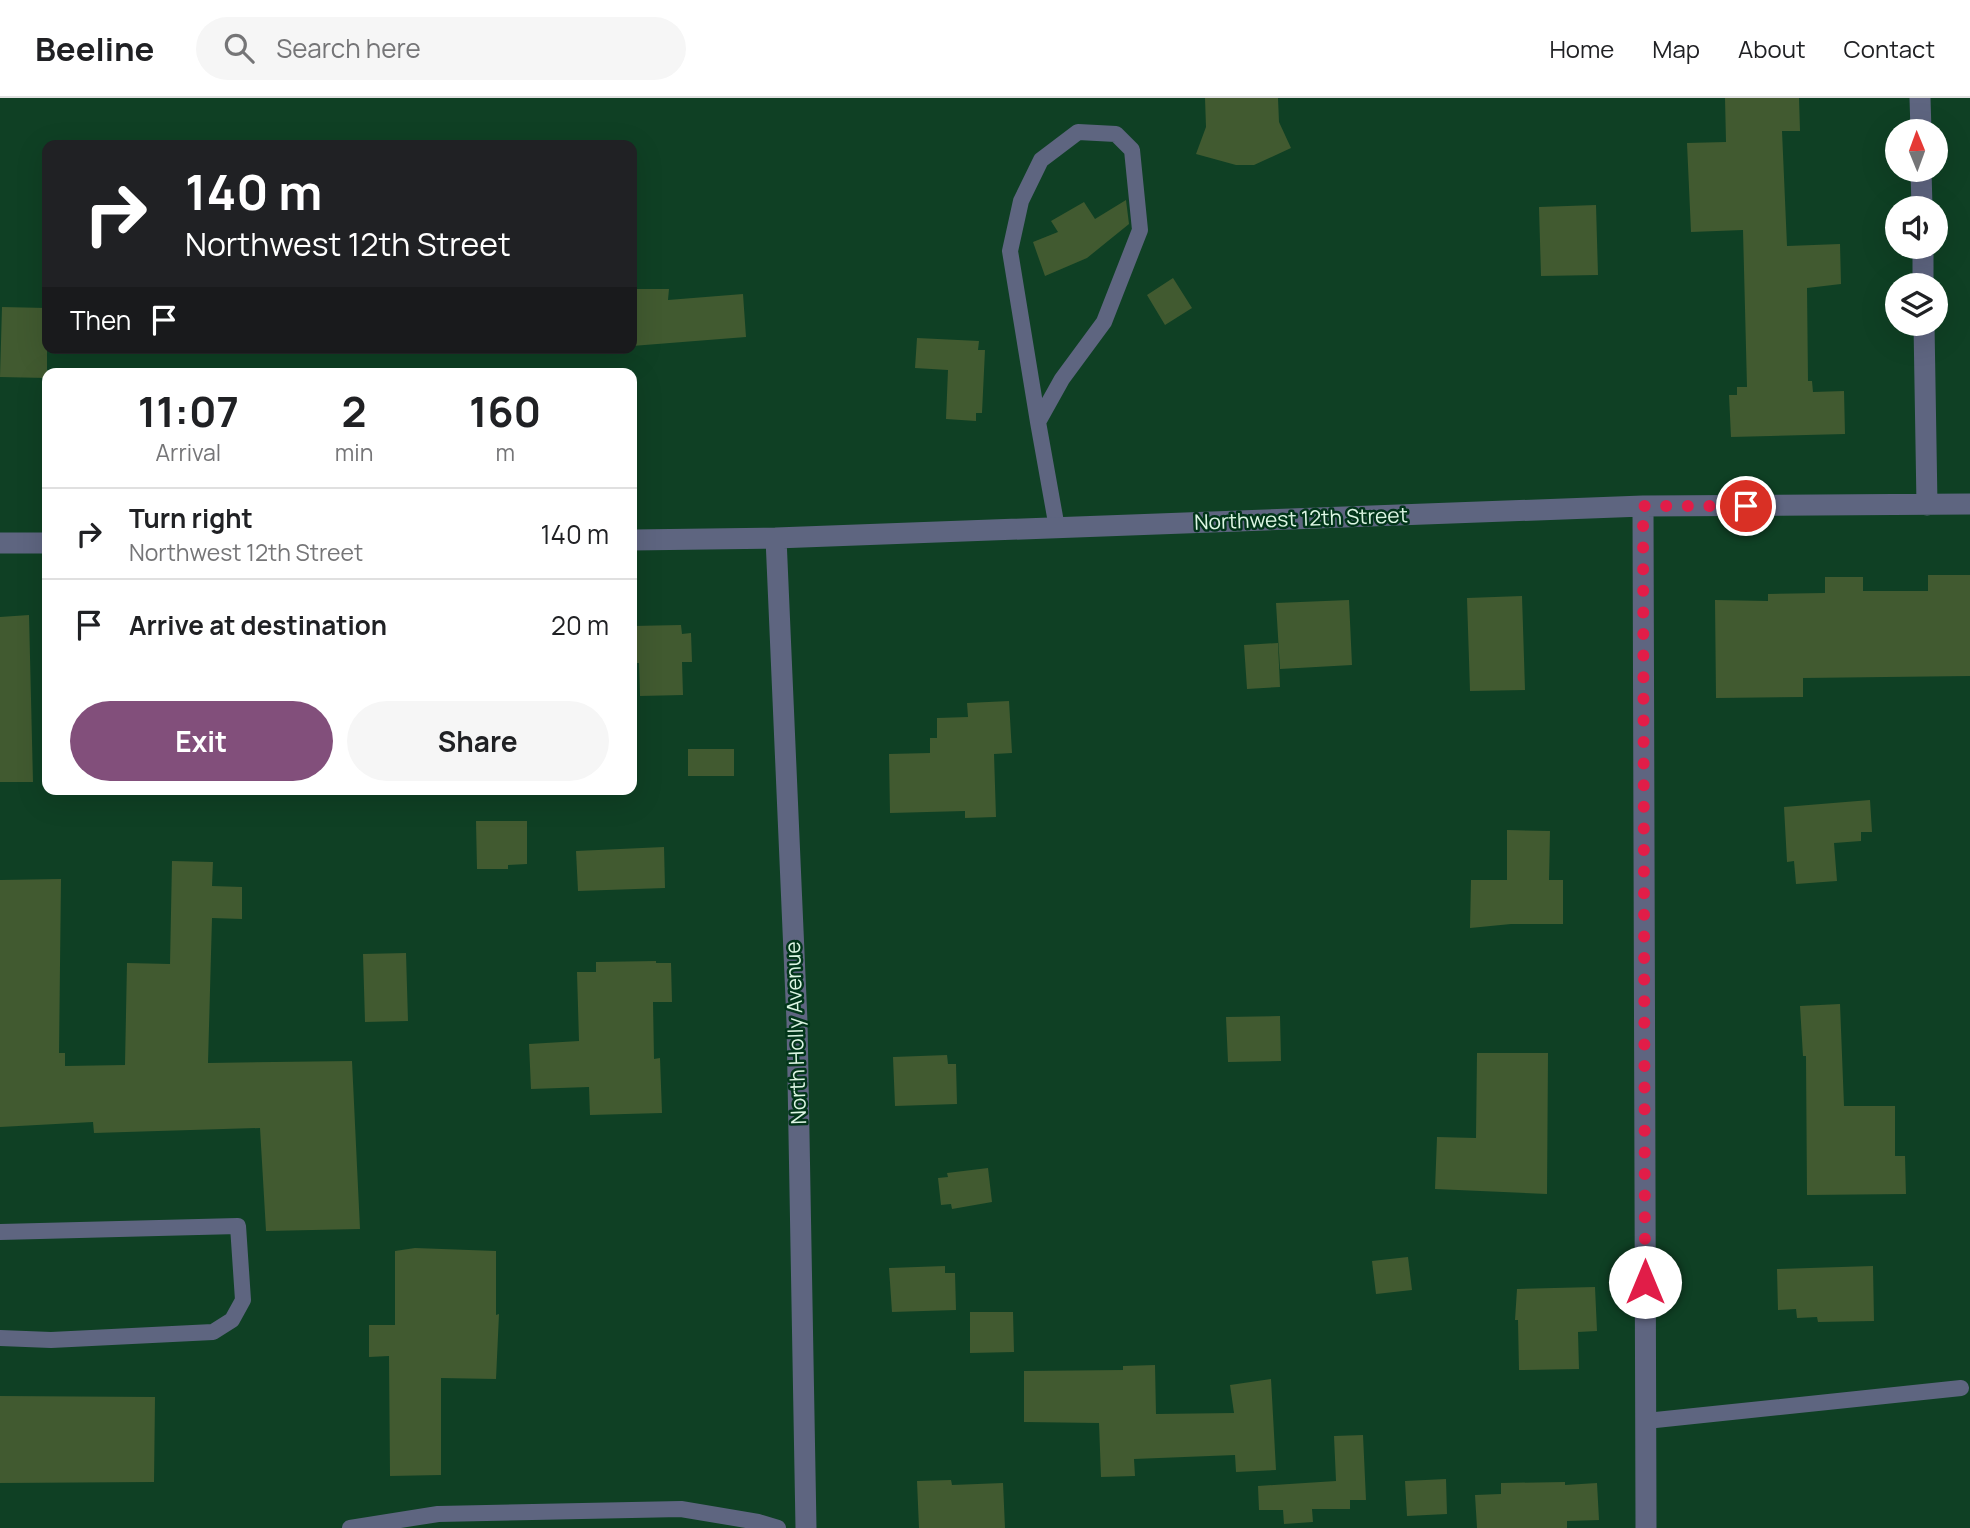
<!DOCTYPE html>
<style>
body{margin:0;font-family:Manrope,sans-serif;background:#f6f6f6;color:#202124;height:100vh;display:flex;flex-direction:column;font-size:26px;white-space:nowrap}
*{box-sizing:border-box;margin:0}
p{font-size:23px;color:#757577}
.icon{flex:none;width:38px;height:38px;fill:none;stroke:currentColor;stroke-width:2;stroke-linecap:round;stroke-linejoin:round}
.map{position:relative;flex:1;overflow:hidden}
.panel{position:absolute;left:42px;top:270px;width:595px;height:427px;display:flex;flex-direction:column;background:#fff;border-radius:14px;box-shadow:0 7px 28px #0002}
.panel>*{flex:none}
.top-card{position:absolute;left:42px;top:42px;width:595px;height:214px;border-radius:14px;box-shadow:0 7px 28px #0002;background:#202124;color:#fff;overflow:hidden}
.needle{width:46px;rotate:359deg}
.fabs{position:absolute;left:1885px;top:21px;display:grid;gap:14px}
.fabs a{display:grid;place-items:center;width:63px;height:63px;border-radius:50%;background:#fff;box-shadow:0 7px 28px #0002;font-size:35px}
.pin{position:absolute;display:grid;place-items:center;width:60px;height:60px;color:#fff;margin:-30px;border:4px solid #fff;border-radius:50%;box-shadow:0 2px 7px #0007}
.me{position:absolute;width:77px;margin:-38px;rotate:0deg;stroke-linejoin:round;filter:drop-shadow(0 0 5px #0008)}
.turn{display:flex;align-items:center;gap:24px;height:147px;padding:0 28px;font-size:32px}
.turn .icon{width:91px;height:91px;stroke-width:2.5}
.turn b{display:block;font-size:49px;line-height:60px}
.then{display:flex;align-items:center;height:66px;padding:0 28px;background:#0003;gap:14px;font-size:26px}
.eta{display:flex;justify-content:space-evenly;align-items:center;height:119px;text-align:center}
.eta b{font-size:42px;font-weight:700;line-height:49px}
.cta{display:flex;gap:14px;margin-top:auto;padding:14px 28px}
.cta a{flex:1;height:80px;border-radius:42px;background:#824f7b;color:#fff;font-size:28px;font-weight:700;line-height:80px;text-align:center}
.cta a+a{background:#f6f6f6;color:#202124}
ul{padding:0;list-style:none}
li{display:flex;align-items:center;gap:21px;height:91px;padding:0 28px;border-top:2px solid #e0e0e0}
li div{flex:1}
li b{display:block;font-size:26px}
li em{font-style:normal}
header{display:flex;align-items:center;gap:42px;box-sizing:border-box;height:98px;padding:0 35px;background:#fff;border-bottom:2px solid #e0e0e0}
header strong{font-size:33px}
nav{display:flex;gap:38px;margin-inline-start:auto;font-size:24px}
.search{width:490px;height:63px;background:#f6f6f6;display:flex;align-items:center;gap:18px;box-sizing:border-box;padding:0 24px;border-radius:38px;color:#757577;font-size:26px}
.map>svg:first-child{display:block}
</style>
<header>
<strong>Beeline</strong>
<div class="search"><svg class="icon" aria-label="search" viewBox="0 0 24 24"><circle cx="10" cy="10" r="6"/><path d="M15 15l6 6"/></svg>Search here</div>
<nav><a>Home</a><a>Map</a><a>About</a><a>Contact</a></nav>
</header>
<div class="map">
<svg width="1970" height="1430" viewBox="0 0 1970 1430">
<rect width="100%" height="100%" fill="#0f4024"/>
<!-- building -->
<path fill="#415a30" d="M1205,0H1278L1279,24L1291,50L1254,67H1236L1196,56L1206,29Z
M1725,0H1799L1800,33H1782L1787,148L1840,146L1841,186L1807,190L1808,283H1812L1813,294L1844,293L1845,336L1731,339L1729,297H1737V289H1747L1743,132L1691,134L1687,45L1726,44Z
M1126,102L1129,126L1087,160L1045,178L1033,144L1058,134L1051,123L1084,104L1095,121Z
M1596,107L1598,177L1541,178L1539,109Z
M1173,180L1192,210L1165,227L1147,197Z
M632,191H669L668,202L743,196L746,239L632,248Z
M2,209L47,210V280L0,279Z
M917,240L979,243L978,252H985L982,315H976V323L946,321L948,272L915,270Z
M1928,477H1970V578L1803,580V599L1716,600L1715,502L1768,503V496L1825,495V479H1863V493H1928Z
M1522,498L1525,592L1470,593L1467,500Z
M1349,502L1352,567L1280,571L1276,505Z
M29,517L33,684H0V519Z
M681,527L682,536L691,535L692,564H682L683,597L640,598L639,565H632V528Z
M1278,545L1280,589L1247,591L1244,547Z
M1009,603L1012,655L994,656L996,719L965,720V713L890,715L889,656L930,655V640H937V620L968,619L967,605Z
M688,651H734V678H688Z
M1870,702L1872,734H1861V743L1834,745L1837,783L1796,786L1794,763L1787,764L1784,709Z
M476,723H527V766L508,767V771H477Z
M1507,732L1550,733L1549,782H1563V826H1511L1470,830L1471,782H1507Z
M664,749L665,790L578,793L576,753Z
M172,763L213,764L212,788L242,789V821L212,820L208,965L352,963L360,1131L266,1133L260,1030L94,1035L93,1024L0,1029V782L61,781L59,955H65V968L125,967L127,865L170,866Z
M406,855L408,923L365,924L363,856Z
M656,863V865H671L672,904H653L654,961L660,960L662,1015L590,1017L589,989L531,991L529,946L579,943L577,874H596V864Z
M1840,906L1844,1008H1895V1058H1905L1906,1096L1807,1097L1806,958H1803L1800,908Z
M1280,918L1281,963L1228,964L1226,919Z
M1477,955H1548L1547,1096L1435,1091L1437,1039L1476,1040Z
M947,957L948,966H956L957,1006L895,1008L893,959Z
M988,1070L992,1104L952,1111L951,1106L941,1107L938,1080L948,1079L947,1075Z
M415,1150L496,1153V1217L499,1216L496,1281L441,1280V1377L390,1378L389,1258L369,1259V1227H395V1153Z
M1408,1159L1412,1192L1376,1196L1372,1163Z
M945,1168V1175H955L956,1212L892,1214L889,1170Z
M1873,1168L1874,1223L1818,1224L1817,1219L1797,1220L1796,1211L1778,1212L1777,1171Z
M1595,1189L1597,1233L1578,1234L1579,1271L1519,1272L1518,1222H1515L1517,1191Z
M970,1214H1013L1014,1254L970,1255Z
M1155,1267L1156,1316L1234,1315L1230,1287L1271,1281L1276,1372L1236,1374L1235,1357L1134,1361L1135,1378L1101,1379L1099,1325L1024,1324V1273L1123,1272V1268Z
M0,1298L155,1299L154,1384L0,1385Z
M1363,1337L1366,1402H1350V1411H1312L1313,1424L1284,1426L1283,1412H1259L1258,1388L1336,1383L1334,1338Z
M1446,1381L1447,1416L1407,1418L1405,1383Z
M951,1382L952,1387L1003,1385L1005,1430H919L917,1383Z
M1565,1384V1387L1597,1385L1599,1422L1567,1423V1430H1477L1475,1397L1501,1396V1385Z"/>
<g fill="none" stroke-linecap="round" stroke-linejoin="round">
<!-- lane -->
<path stroke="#5e6580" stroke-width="16" d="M1038,324L1010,153L1021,103L1041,62L1078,34L1116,36L1132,52L1140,132L1104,224L1062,281L1038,324L1057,430
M0,1134L238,1128L243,1202L232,1222L213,1234L51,1242L0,1240
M1646,1323L1961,1290
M350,1430L438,1416L681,1411L758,1424L778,1430"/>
<!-- street -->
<path stroke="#5e6580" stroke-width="21" d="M1920,0L1921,33
M1921,72L1922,110
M1923,149V187
M1924,226L1927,407
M1643,408L1646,1430
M776,440L797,924L806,1430
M632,442L776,440L1643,408L1970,406
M0,445H47"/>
</g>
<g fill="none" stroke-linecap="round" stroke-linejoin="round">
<!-- route -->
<path stroke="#e11d48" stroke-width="12" stroke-dasharray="0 21.6" d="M1645,1184L1643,408H1746"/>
</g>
<g text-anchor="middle" stroke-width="5" stroke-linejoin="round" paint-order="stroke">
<!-- street labels -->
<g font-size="21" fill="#ddf6e4" stroke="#02351a">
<text transform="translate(1301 421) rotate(-2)" y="7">Northwest 12th Street</text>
<text transform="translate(796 935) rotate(-92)" y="7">North Holly Avenue</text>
</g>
</g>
</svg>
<div class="fabs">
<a><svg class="needle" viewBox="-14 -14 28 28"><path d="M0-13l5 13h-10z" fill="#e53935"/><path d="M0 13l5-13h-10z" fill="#757577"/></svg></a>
<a><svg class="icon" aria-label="sound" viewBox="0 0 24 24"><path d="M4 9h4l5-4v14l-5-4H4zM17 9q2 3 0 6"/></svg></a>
<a><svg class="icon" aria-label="layers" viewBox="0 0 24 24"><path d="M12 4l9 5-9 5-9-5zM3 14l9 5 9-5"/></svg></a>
</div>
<div class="pin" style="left:1746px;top:408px;background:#d93025"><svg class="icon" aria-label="arrive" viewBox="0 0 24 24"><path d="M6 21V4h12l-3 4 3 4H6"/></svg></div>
<svg class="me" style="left:1645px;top:1184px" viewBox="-20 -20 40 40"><circle r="19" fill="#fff"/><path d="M0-13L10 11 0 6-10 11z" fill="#e11d48"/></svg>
<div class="top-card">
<div class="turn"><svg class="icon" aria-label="right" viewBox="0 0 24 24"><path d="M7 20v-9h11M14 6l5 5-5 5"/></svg><div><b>140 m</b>Northwest 12th Street</div></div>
<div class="then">Then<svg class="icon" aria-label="arrive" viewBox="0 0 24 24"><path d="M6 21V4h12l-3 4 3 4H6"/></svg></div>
</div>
<section class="panel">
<div class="eta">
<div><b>11:07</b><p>Arrival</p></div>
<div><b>2</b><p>min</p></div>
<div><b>160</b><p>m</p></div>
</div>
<ul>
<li><svg class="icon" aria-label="right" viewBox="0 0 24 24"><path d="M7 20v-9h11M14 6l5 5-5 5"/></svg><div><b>Turn right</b><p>Northwest 12th Street</p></div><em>140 m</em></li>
<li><svg class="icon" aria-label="arrive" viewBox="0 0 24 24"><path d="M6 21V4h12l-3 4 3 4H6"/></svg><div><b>Arrive at destination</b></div><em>20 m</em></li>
</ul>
<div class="cta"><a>Exit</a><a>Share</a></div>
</section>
</div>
